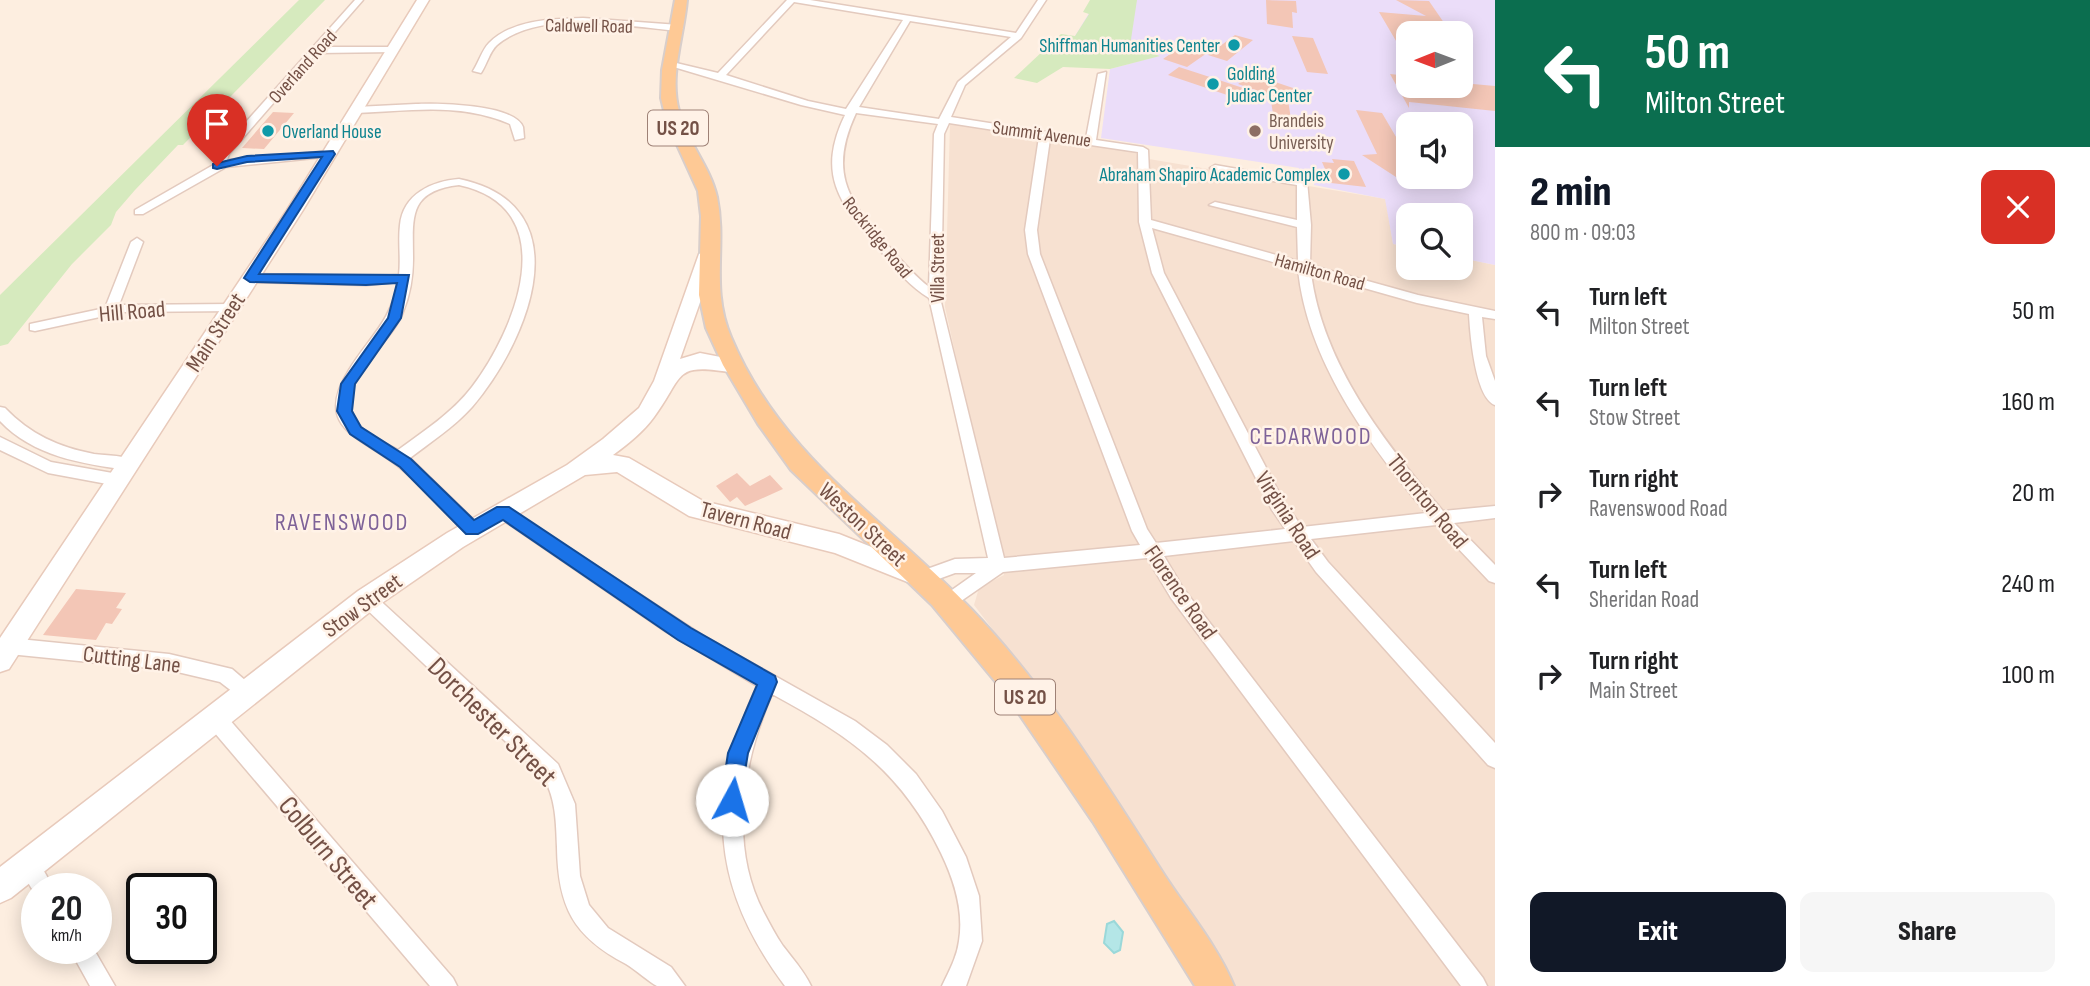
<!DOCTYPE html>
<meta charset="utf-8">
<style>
body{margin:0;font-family:"Sofia Sans Condensed",sans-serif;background:#f6f6f6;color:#202124;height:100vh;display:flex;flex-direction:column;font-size:26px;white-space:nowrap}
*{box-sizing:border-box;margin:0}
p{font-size:23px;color:#757577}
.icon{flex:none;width:38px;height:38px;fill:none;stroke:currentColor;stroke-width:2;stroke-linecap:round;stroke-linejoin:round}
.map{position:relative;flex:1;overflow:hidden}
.drawer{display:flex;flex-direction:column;background:#fff;width:595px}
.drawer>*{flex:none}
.hud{background:#0b6e4f;color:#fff;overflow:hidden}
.needle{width:46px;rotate:269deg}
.fabs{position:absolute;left:1396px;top:21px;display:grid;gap:14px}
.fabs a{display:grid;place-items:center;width:77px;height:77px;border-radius:14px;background:#fff;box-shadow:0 4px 18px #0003;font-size:35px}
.speed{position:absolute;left:21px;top:873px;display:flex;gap:14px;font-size:35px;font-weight:700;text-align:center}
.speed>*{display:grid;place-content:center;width:91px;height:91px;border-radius:50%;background:#fff;box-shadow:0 4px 18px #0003;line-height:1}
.speed small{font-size:18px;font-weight:400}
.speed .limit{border:4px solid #111;border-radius:10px;background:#fff;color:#111}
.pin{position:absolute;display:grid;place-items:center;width:60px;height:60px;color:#fff;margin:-72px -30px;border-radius:50% 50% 50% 0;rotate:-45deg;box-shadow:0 0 7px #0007}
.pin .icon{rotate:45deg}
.me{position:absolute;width:77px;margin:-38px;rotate:6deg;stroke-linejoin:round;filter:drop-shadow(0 0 5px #0008)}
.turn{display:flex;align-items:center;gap:24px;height:147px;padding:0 35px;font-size:32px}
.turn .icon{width:91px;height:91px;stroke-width:2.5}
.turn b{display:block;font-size:49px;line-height:60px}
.round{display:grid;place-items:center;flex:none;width:74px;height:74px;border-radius:14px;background:#f6f6f6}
.head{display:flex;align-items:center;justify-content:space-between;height:119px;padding:0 35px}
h1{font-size:42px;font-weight:800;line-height:52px;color:#111827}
.action{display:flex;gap:14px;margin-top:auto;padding:14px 35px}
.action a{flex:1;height:80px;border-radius:14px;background:#111827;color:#fff;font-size:28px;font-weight:800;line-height:80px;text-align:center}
.action a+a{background:#f6f6f6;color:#202124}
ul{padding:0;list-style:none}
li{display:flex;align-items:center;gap:21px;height:91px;padding:0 35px}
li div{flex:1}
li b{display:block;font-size:26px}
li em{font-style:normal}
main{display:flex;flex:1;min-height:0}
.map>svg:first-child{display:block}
</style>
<main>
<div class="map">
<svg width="1495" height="986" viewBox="0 0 1495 986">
<rect width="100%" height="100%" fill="#fdeee0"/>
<!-- residential -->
<path fill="#f7e1d1" d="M950,124L1136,149L1137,157L1386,199L1393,244L1409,247V268H1461V258L1495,265V986H1232L1054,710L974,605L979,588L1004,575L945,307Z"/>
<!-- education -->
<path fill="#ebddf9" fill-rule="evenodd" d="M1097,0H1495V265L1461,258V215H1409V247L1393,244L1385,199L1314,185V178L1300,175L1299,168L1101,138L1110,69L1159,56L1150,50L1075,36ZM1409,33H1461V86H1409ZM1409,124H1461V177H1409Z"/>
<!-- green -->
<path fill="#d6eabe" d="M299,0H325L183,145H178L135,190L116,212L111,225L72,264L8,344L0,346V295Z
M1090,0H1137L1130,46L1160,56L1110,69L1063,67L1037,83L1014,78L1061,34L1075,36L1089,14L1083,12Z"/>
<!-- water -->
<path fill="#b4e6e7" stroke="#9ad8d9" stroke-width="2" d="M1114,921L1123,932L1120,950L1114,953L1104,943L1107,924Z"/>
<!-- building -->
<path fill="#f3c6b6" d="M1266,0L1296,1L1297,13L1292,12L1293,28L1267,24Z
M1396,0L1429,1L1451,33H1409V63L1379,12L1426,16Z
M1235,35L1253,40L1227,61L1208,55Z
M1292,36L1313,38L1328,74L1307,72Z
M1183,45L1207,53L1187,67L1163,59Z
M1461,66L1473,84L1495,86V111L1409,102V108L1390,74L1409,76V86H1461Z
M1179,67L1219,80L1243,88L1233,97L1168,75Z
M1251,74L1299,90L1287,94L1291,119L1287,118L1288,122L1274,120L1270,95L1238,84Z
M1356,110L1382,113L1409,159V177H1441V180L1413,188L1362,155L1377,154Z
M273,112L294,113L264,149L242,148Z
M1332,159L1354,161L1366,187L1331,183L1322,162L1334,163Z
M737,473L750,486L770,475L783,489L745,506L737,497L730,502L716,486Z
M76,589L126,593L116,608L122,609L112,624L106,623L96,640L43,635Z"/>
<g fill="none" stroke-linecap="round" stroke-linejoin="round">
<!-- street casing -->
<g stroke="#e3cabe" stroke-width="3">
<path id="street" d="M355,0H363L322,47H393L396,48V52L317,53L229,154L227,160L330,151L335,154L334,156L226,167L143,214H135V210L215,164L220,151Z
M787,0H810L1016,33L1038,0H1046L1021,38L965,85L951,117L1086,138L1098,74L1106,72L1096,140L1143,147L1148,150L1151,220L1298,261L1297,227L1209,205L1215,202L1297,220V185L1215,171L1210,168L1215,165L1307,181L1311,225L1310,265L1418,295L1495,311V319L1482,317L1486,356L1495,381V405C1475,398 1470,333 1469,314L1417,303L1311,273C1323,365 1385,443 1443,511L1495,506V518L1454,523L1495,565V583L1489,581L1436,525L1311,539L1328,562L1495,743V768L1488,765L1316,572L1294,541L1164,556L1183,588L1483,978L1487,986H1461L1171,598L1147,558L1003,572L948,610L942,607L939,602L942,597L976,573H955L922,585L916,583L913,578L916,573L955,559L988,558L929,298C908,285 894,267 879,249C840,204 816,175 845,115L801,105L667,65L672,62L718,73ZM794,2L903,20L846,109L808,101L726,75ZM910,21L1011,37L958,82L939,119L859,107ZM856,113L938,124L934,134L929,287C911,273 898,256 883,240C845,197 830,169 856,113ZM949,123L1039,137L1025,230L1028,254L1132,531L1140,545L1004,558L941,302L944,134ZM1050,139L1138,152L1139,222L1152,273L1272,510L1285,529L1156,543L1147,529L1040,254L1037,230ZM1152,228L1298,269C1307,361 1369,444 1426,513L1302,527L1284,502L1164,273Z
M583,18L679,25L683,28L679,31C627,27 541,8 497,45C490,51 487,64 481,73L473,71C479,62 482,50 489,43C513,19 552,19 583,18Z
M416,104C437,103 514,104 523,127C523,127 524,137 524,138L515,140L510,124C460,102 409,111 356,113L351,110L356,107Z
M459,179C584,205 529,340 472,407C454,427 431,442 410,458L478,524L480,529L478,534H466C444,511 423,486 398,466C362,437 312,429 349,370C369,337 391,322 398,282L366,285L250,282L244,278L250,274L366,277L399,275C401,258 398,242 400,225C403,194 432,181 459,179ZM459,185C565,208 516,329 472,387C452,413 424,431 398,450C381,441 355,431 351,409C345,372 391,344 403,312C410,295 413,277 413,259C413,219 407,191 459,185Z
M137,238L143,242L119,305L231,304L237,308L236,311L123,312L35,331L30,330V324L105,308L131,242Z
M0,407L5,408C30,434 58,447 94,454C106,456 128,454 136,464L128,470C82,464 33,456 0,421Z
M0,437L51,462L118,474L123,476L126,480L123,484L118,486L48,473L0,450Z
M503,505L702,635L855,721L887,745L916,774L942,811L966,857L979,896L982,941L966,986H942C949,971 957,957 959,941C964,910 954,880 941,853C901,771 850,736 772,694C743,761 728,845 764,913C770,924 776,936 783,946C793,959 804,971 811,986H785C710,886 706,797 757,686L665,631L497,516L495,511L497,506Z
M367,591L373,594L558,764L575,804L580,876L589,905L608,928L671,967L685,986C677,986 664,986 657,986C649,982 636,970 626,964C573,936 558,907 557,847C556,822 556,800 544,778L361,604L358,599L361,594Z
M9,638L169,654L232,669L253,687L255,693L253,699L246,702L220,682L169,670L9,654L3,652L0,646L3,640Z
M215,709L222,711L453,978L457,986H430L208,725L205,718L208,711Z
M28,854L36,857L54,889H37V897L17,865L20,857Z
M69,948H93L115,986H90Z"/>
</g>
<!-- secondary casing -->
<g stroke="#e8cabb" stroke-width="3">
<path id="secondary" d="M417,0H429L303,210L9,669L0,672V638L287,210Z
M708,249L717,254L680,359L700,353L741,361L744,366L734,373C672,362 685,375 654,417C644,431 627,445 613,455L629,458L703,501L839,534L924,568L927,575L924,582L915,585L835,553L689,516L617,472L585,475L463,547L376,607L11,898L0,903V867L358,591L447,533L567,465L603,439L639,408L654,381L699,254Z"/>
</g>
<!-- primary casing -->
<g stroke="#d8cecb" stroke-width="4">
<path id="primary" d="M675,0H687C684,36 669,75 679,111C687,142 710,166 717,197C727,246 710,288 731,337C781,457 885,519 971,609C1047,688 1106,784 1165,876C1188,911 1218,947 1234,986H1195L1093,822L1004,692L932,605L791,470L758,424L723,365L706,328L699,295L701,216L698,191L667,123L661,98L662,70Z"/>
</g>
<!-- street -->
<use href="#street" fill="#fff" fill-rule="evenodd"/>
<!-- secondary -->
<use href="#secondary" fill="#fff" fill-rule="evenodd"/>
<!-- primary -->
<use href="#primary" fill="#fec995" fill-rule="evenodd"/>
</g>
<!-- route -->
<path fill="#1a73e8" stroke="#114b97" stroke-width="2" d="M333,151L335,154L259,274L409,275L401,318L355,384L352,411L361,427L411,459L474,520L497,507H509L691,628L775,676L777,682L748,753L739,808L732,811L724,808L721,800L728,753L757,685L678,640L503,520L478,534H466L400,467L350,434L337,411L341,384L388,318L397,283L366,285L250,282L244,278L322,157L247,162L217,169L213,168V164L247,156Z"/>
<!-- markers -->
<g fill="#0f9aa8" stroke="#fff2e7" stroke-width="2.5">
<circle cx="1234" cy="45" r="7"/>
<circle cx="1213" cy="84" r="7"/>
<circle cx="268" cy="131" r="7"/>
<circle cx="1344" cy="174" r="7"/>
</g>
<circle fill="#8d6e63" stroke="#fff2e7" stroke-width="2.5" cx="1255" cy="131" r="7"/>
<g text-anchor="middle" stroke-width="5" stroke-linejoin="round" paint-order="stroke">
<!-- far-street labels -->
<g font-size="19" fill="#745146" stroke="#fff2e7">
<text transform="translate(589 25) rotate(1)" y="7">Caldwell Road</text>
<text transform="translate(302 66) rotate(-48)" y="7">Overland Road</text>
<text transform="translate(1042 133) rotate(8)" y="7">Summit Avenue</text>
<text transform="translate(878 237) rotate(51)" y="7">Rockridge Road</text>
<text transform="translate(937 268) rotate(-90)" y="7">Villa Street</text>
<text transform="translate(1320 271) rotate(16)" y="7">Hamilton Road</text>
</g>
<!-- far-culture labels -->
<g font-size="19" fill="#0d838f" stroke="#fff2e7" text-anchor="end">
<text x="1220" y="52">Shiffman Humanities Center</text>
<text x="1227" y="80" text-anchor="start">Golding<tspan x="1227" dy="22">Judiac Center</tspan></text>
<text x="282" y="138" text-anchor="start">Overland House</text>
<text x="1330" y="181">Abraham Shapiro Academic Complex</text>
</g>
<!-- far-education labels -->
<g font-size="19" fill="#785e54" stroke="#fff2e7" text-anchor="start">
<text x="1269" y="127">Brandeis<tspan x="1269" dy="22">University</tspan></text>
</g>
<!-- shield labels -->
<g fill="#fff2e7" stroke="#9e8176" stroke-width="2">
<rect x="648" y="110.5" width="60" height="35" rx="5"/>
<rect x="995" y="679.5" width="60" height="35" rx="5"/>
</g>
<g font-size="21" font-weight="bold" fill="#745146">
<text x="678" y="135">US 20</text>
<text x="1025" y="704">US 20</text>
</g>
<!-- street labels -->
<g font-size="23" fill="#745146" stroke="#fff2e7">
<text transform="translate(132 311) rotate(-5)" y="8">Hill Road</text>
<text transform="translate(215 332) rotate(-57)" y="8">Main Street</text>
<text transform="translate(1428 501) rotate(51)" y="8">Thornton Road</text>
<text transform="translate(1288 515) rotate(57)" y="8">Virginia Road</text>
<text transform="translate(746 520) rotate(15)" y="8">Tavern Road</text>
<text transform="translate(863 524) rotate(43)" y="8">Weston Street</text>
<text transform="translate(1181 592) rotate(55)" y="8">Florence Road</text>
<text transform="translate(362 605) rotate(-36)" y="8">Stow Street</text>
<text transform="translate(132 659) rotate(7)" y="8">Cutting Lane</text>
</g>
<!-- neighbourhood labels -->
<g font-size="24" letter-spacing="2" fill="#7e6298" stroke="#fff2e7">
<text x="1311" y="444">CEDARWOOD</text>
<text x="342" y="530">RAVENSWOOD</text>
</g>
<!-- near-street labels -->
<g font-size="28" fill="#745146" stroke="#fff2e7">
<text transform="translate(493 721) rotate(45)" y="10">Dorchester Street</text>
<text transform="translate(329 852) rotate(50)" y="10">Colburn Street</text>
</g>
</g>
</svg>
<div class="fabs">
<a><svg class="needle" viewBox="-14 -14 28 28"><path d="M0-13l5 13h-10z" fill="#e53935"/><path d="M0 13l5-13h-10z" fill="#757577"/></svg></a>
<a><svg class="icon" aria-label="sound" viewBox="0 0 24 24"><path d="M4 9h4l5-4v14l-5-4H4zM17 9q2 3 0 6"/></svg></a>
<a><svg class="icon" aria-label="search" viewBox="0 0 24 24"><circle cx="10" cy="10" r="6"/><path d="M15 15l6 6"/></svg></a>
</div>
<div class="speed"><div>20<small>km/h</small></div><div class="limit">30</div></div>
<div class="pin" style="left:217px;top:166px;background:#d93025"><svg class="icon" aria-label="arrive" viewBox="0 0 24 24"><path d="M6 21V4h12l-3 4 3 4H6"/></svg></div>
<svg class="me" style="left:732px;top:800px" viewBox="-20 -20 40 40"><circle r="19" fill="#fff"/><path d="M0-13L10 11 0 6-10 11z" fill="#1a73e8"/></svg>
</div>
<section class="drawer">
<div class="hud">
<div class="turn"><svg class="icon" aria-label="left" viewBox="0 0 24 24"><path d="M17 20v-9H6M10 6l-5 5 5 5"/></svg><div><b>50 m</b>Milton Street</div></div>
</div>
<div class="head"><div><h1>2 min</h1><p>800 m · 09:03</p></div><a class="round" style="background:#d93025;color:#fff"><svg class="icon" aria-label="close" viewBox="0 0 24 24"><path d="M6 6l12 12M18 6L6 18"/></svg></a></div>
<ul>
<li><svg class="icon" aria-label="left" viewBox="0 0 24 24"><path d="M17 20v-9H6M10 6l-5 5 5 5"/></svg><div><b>Turn left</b><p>Milton Street</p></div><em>50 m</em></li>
<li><svg class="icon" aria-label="left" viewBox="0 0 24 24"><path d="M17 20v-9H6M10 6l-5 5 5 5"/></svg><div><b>Turn left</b><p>Stow Street</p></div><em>160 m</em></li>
<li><svg class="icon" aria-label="right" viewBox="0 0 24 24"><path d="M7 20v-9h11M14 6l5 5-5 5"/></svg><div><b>Turn right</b><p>Ravenswood Road</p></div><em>20 m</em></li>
<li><svg class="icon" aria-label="left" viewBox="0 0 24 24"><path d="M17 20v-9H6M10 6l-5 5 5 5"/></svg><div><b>Turn left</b><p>Sheridan Road</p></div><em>240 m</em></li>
<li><svg class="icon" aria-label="right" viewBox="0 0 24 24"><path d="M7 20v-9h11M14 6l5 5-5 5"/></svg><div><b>Turn right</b><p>Main Street</p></div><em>100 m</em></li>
</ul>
<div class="action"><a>Exit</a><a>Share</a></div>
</section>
</main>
